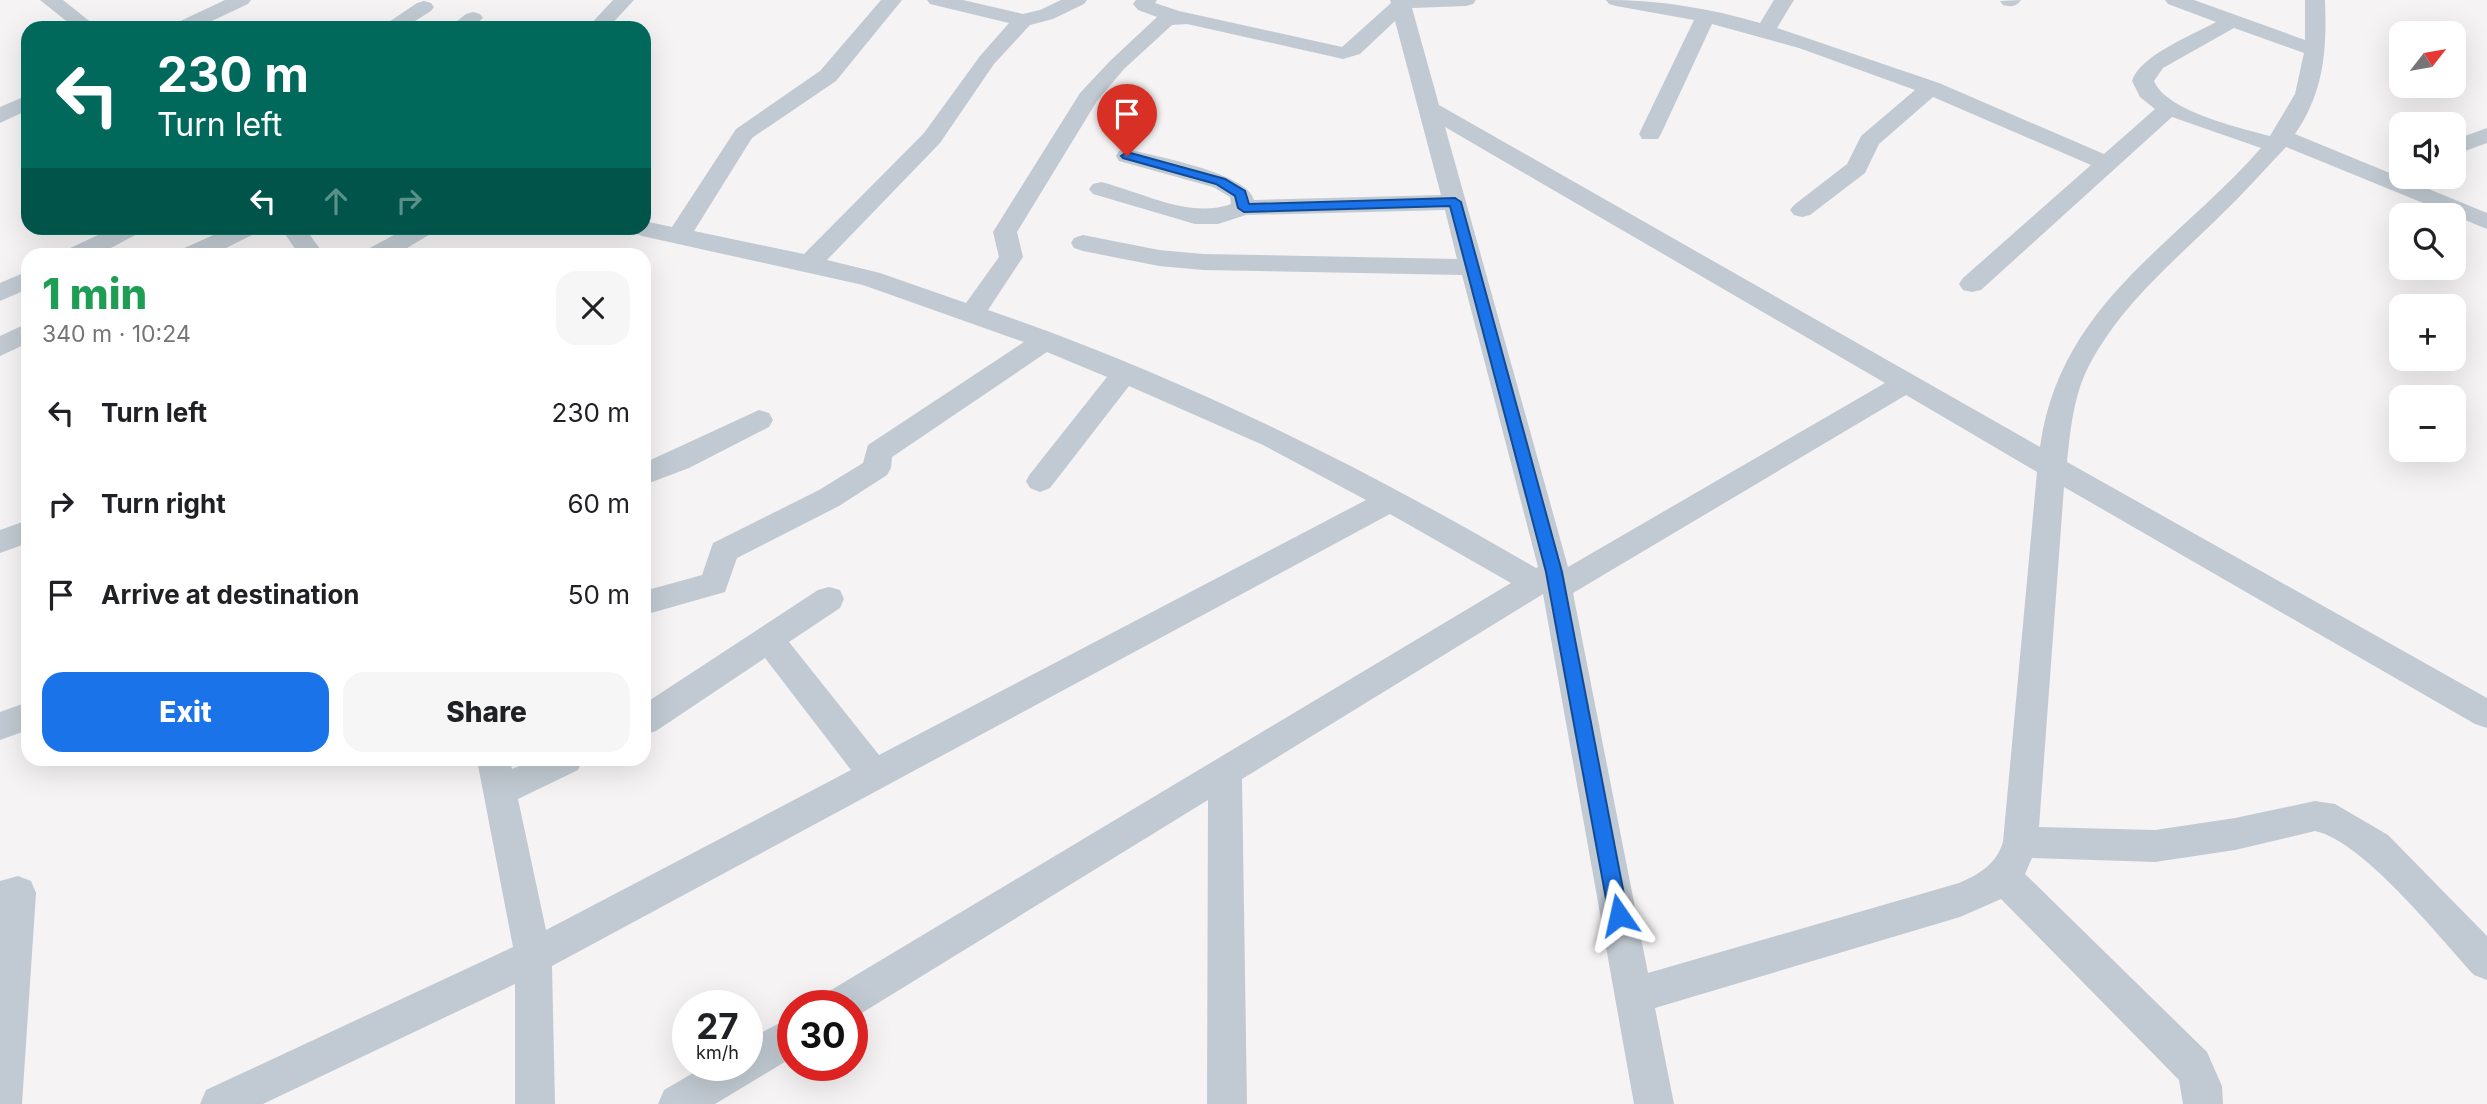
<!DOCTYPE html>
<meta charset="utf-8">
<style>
body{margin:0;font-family:Inter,sans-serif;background:#f6f6f6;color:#202124;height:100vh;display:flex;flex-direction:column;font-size:26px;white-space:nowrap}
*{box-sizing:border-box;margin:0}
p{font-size:23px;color:#757577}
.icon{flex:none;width:38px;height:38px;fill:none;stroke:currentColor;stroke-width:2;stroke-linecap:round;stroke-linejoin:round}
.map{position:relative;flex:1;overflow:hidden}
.side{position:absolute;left:21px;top:248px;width:630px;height:518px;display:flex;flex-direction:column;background:#fff;border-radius:21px;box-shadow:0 7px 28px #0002}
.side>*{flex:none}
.guide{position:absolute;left:21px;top:21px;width:630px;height:214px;border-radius:21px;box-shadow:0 7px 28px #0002;background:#00695c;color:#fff;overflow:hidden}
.needle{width:46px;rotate:59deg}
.controls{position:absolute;left:2389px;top:21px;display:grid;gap:14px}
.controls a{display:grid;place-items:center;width:77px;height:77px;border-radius:14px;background:#fff;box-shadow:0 7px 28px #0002;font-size:35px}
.speed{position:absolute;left:672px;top:990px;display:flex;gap:14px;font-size:35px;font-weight:700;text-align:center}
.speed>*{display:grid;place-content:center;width:91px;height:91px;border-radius:50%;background:#fff;box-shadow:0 7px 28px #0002;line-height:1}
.speed small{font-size:18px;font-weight:400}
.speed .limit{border:10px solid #d22;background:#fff;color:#111}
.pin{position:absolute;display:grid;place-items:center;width:60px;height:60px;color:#fff;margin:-72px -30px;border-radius:50% 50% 50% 0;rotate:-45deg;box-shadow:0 0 7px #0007}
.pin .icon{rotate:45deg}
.me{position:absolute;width:77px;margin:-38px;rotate:349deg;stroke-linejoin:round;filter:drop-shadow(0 0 5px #0008)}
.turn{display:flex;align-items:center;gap:24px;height:147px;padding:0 21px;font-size:32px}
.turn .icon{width:91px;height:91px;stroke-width:2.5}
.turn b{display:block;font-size:49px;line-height:60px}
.lanes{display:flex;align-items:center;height:66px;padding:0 21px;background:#0003;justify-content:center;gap:35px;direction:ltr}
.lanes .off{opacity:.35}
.round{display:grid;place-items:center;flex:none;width:74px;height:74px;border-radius:21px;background:#f6f6f6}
.overview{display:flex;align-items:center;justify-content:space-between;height:119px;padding:0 21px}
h1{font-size:42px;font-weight:800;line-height:52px;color:#1e9e55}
.action{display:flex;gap:14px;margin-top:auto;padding:14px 21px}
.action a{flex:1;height:80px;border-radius:21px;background:#1a73e8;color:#fff;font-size:28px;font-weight:800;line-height:80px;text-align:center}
.action a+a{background:#f6f6f6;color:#202124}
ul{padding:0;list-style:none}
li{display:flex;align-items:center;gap:21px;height:91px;padding:0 21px}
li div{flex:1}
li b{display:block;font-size:26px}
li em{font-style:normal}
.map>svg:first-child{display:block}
</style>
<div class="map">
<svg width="2487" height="1104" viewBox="0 0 2487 1104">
<rect width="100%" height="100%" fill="#f5f3f3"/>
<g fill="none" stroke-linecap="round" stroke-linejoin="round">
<!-- street -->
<path fill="#c1cad2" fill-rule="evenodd" d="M40,0H63L98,28H75Z
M225,0H251L248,4L197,28H171L174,24Z
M613,0H634L608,28H587Z
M881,0H902L836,81L752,138L694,231L804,254L924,133L980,56L1009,23L930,4L927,0H963L1023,14L1040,10L1061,0H1087L1084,4L1053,19L1030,25L994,64L940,143L827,260L880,273L966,303L999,257L993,232L1080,93L1110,61L1157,17L1138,10L1133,4L1136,0H1157L1155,3L1179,11L1342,47L1391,3L1390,0H1476L1473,4L1466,6L1412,8L1439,105L2040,447C2060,304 2174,247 2261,148L2172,117L1981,290L1972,292L1963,290L1959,284L1963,278L2091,165L1933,97L1879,144L1865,173L1810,215L1802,217L1794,215L1790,210L1794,205L1847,164L1861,136L1915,90L1799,48L1712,24L1661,134L1658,139H1642L1639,134L1694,20L1616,6L1609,4L1606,0C1660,0 1709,8 1760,23L1774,0H1794L1777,28L1939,83L2104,154L2155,109L2140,97L2132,81C2140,55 2193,35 2216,22L2168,4L2165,0H2194L2305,40V0H2325C2327,50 2324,92 2295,134L2487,213V229L2286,147C2264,170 2243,194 2220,216C2171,264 2115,310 2085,374C2073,401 2070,433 2067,462L2487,698V728L2475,724L2064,487L2039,827L2155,830L2235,818L2315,801L2335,804L2388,835L2487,936V980L2474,975C2439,937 2363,841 2315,831L2235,850L2155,862L2032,858L2025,874L2207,1052L2222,1086L2223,1104H2183L2179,1080L2001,899L1960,917L1655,1008L1674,1104H1634L1543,594L1242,779L1247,1104H1207L1208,800L852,1019V1006H820L826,993L1511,583L1390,514L552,966L555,1104H515V984L263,1104H200L206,1090L513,947L477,760H509L512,769L533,760H583L578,770L518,799L546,930L851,770L765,658L656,731L644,735V704L818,590L829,587L840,590L844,599L840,608L789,642L879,755L1366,500L1263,445L1129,386L1050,488L1040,492L1030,488L1026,481L1030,474L1107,377L1047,352L892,457L891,468L887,475L839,506L737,558L725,592L644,615V591L702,575L713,543L819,490L863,463L868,445L1024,342L863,285L642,236L634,233L630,228H644V221L672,227L736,129L820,71ZM1395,21L1441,195L1254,200C1248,173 1154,156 1127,149L1119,151L1116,156L1119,161L1213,187L1230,197L1231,204C1189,219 1142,192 1101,182L1093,184L1089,189L1093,194L1195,224H1218L1246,215L1445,210L1457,259L1203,254L1159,250L1083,235L1074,238L1071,243L1074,248L1083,251L1159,266L1203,270L1462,275L1538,567L1536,568C1361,466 1179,375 988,310L1023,257L1017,232L1097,101L1124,69L1172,25L1187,24L1343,59L1360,54ZM2234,28L2304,53L2295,94L2270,136C2240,128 2166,111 2154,81L2163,68ZM1445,127L1885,383L1568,567ZM1906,395L2037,472L2003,842C1996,864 1980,874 1959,883L1648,973L1573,593Z
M2021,0C2016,7 2011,7 2003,5L2000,1Z
M424,1L431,3L434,7L431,11L404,28H380L417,3Z
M473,12L480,14L483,18L472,28H448L466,14Z
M28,95V110L0,123V107Z
M2487,128V143L2454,155V140Z
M113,228H143L139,233L96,256H63L66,250Z
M229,228H260L256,233L210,256H177L180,250Z
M281,228H305L325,256H300Z
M407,228H436L432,233L394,256H363L366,250Z
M28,271V289L0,301V283Z
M28,323V343L0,356V336Z
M759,410L769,413L773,420L769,427L689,468L644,485V463Z
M28,520V543L0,553V530Z
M28,702V730L0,740V712Z
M18,876L31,881L36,893L22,1104H0V881Z
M793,1016V1057L715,1104H658L664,1090L705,1066H747V1040Z"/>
</g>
<!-- route -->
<path fill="#1a73e8" stroke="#114b97" stroke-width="2" d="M1127,152L1225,179L1245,191L1249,204L1455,198L1461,202L1562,572L1628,915L1625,921L1619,924L1612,921L1609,915L1546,572L1450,206L1244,212L1238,208L1235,196L1216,184L1123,158L1121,156Z"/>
</svg>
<div class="controls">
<a><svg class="needle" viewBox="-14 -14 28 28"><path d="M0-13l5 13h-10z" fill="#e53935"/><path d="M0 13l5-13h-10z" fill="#757577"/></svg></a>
<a><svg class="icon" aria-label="sound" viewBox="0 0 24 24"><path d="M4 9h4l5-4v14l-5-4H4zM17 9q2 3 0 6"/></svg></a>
<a><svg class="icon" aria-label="search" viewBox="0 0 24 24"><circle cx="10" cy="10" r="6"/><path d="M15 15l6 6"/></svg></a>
<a>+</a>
<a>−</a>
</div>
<div class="speed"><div>27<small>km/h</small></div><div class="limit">30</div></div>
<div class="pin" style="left:1127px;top:156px;background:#d93025"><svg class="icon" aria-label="arrive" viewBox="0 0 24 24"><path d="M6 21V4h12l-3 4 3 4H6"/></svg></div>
<svg class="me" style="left:1619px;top:915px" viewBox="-20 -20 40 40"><path d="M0-17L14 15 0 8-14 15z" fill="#1a73e8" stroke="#fff" stroke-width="4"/></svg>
<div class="guide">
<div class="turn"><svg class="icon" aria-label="left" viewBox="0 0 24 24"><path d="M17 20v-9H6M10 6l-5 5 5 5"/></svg><div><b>230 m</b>Turn left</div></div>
<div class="lanes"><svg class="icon" aria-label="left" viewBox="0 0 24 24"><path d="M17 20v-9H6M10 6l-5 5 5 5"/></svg><svg class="icon off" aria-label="ahead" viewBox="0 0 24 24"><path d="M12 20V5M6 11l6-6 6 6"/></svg><svg class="icon off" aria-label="right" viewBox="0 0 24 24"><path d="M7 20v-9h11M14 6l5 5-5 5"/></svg></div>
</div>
<section class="side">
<div class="overview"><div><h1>1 min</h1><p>340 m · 10:24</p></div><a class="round"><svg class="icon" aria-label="close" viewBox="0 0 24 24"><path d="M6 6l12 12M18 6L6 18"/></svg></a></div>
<ul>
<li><svg class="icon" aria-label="left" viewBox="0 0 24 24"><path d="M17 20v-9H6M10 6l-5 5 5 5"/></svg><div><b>Turn left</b></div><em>230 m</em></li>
<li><svg class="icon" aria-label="right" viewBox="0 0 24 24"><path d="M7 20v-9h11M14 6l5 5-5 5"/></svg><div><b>Turn right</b></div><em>60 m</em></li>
<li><svg class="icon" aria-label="arrive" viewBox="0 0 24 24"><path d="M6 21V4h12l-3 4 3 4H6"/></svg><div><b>Arrive at destination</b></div><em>50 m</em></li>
</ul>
<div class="action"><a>Exit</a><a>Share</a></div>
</section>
</div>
